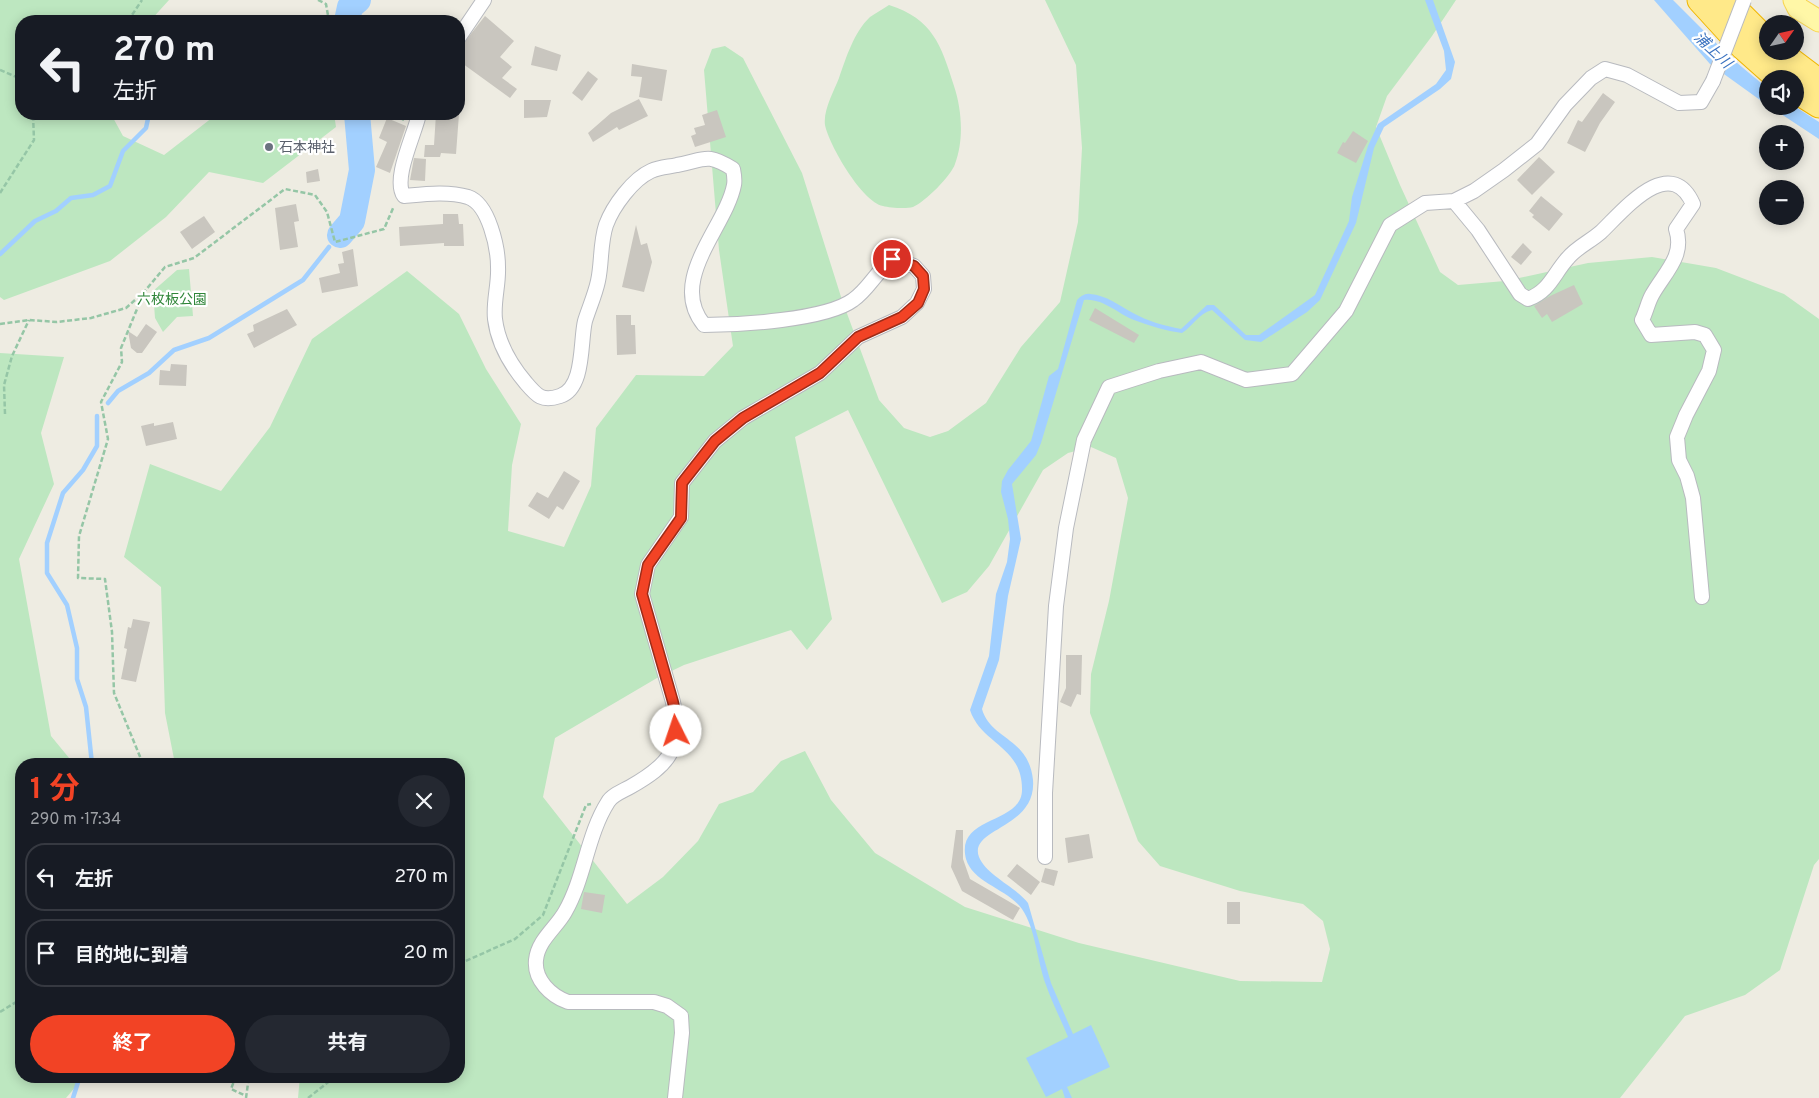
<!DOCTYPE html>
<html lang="ja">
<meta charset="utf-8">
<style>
body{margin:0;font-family:Overpass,"Noto Sans JP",sans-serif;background:#242831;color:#f1f3f6;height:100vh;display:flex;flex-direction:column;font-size:19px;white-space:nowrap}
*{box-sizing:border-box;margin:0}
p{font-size:16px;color:#9ea1a6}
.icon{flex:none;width:28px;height:28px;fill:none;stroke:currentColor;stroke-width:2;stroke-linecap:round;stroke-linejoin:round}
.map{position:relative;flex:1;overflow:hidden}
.details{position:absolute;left:15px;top:758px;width:450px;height:325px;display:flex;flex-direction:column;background:#171b24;border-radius:20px;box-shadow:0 2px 12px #0003}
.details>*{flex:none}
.banner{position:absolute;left:15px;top:15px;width:450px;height:105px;border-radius:20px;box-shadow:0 2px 12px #0003;background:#171b24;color:#f1f3f6;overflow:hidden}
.needle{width:32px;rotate:56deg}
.buttons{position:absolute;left:1759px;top:15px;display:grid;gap:10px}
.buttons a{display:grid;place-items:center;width:45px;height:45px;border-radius:50%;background:#171b24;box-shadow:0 2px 12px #0003;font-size:25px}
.pin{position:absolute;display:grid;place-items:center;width:42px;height:42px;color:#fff;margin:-21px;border:2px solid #fff;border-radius:50%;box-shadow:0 1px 5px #0007}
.me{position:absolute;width:55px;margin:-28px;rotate:356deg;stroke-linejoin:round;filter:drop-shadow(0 0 4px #0008)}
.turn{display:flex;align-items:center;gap:18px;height:105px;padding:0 15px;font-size:22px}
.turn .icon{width:65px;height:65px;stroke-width:2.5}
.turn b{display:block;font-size:35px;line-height:42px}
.round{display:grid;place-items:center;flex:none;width:52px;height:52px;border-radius:26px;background:#242831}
.headline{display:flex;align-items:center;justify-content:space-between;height:85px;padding:0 15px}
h1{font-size:30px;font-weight:700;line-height:38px;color:#f24325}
.cta{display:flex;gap:10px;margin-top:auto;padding:10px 15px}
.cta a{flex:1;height:58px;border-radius:30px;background:#f24325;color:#fff;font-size:20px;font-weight:700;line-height:58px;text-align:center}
.cta a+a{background:#242831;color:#f1f3f6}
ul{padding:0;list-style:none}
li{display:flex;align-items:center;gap:15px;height:68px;margin:0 10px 8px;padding:0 5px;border:2px solid #363941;border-radius:20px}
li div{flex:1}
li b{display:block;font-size:19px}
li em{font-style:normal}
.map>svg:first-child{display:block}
</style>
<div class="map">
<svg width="1819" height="1098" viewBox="0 0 1819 1098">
<rect width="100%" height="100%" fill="#eeece2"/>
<!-- green -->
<path fill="#bde7c0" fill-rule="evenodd" d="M0,0H169L150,21H21V114H111L123,136L164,155L217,114H334L336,127L263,183L209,172L166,217L110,261L4,300L0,297Z
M1045,0H1456L1432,36L1387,96L1376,127L1400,185L1440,272L1458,285L1505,281L1588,263L1652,257L1716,268L1784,294L1819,319V859L1814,865L1780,970L1745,995L1685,1016L1620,1098H298L300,1076H459V764H175L165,713L161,587L124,557L150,464L221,491L270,427L312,339L407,271L459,314L486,369L521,424L512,465L508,531L564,547L591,486L596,428L636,375L704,376L733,346L719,250L704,70L712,49L725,46L743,58L802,173L842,300L879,400L904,428L930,437L948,431L986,403L1021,347L1060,302L1078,222L1082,148L1076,65ZM848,410L942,603L967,592L989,566L1043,470L1068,453L1091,447L1116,458L1128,498L1109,601L1091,674L1090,713L1138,841L1160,866L1240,891L1303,904L1323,921L1330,949L1322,982L1240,981L1079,943L965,907L875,853L831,800L805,751L781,761L753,792L719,804L698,841L663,877L627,904L543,797L555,738L657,678L684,665L791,630L807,650L832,619L795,437Z
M889,5C933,19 941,45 954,86C962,110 964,140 955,164C951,176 925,202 913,207C907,209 890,208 883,206C862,202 829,145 825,125C823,110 834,91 839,78C846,58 854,32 870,17C876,13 883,9 889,5Z
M189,269L193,316L177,317L163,332L155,318L153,291L177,270Z
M0,353L64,357L41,433L54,484L19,559L51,736L74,764H21V1076H78L77,1085L66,1098H0Z"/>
<!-- water -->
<path fill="#a2d0ff" d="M1425,0H1433L1455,62L1451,79L1440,89L1384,127L1374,148L1356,223L1320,300L1307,312L1261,342L1245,340L1212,310C1198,314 1193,326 1182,333C1166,331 1150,326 1134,320C1118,314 1103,298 1084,300L1041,443L1036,455L1012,484L1021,539L1008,596L999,660L982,709C990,739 1029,738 1033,780C1037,829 968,828 979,857C986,875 1016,887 1028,903L1051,983L1073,1034L1091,1025L1110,1067L1067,1087L1072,1098H1065L1062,1089L1046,1097L1026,1058L1068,1037C1061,1020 1052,1002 1046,985C1037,961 1036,930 1022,909C1008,889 973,883 966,859C955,815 1023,825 1022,789C1022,746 981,744 970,710L989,656L996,594L1007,562L1010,539L1008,519L1001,492L1002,481L1008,470L1031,441L1049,376L1058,369L1077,300C1080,297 1085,293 1090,294C1106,295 1120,306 1133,313C1147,321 1165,326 1181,329L1207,305H1214L1246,335H1259L1315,295L1349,221L1352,197L1368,146L1378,124L1436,84L1446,70L1444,51Z
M1654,0H1673L1730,57L1767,88V105L1710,64Z
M1769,106H1794L1819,122V139Z"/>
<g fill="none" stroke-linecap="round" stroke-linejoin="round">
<!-- stream -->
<path stroke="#a2d0ff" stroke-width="4.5" d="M0,254L35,221L56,211L71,198L93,195L110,186L123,151L146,128L149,114
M108,403L118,391L149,373L174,350L209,338L303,280L329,247
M92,764L86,707L77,679V648L67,605L47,573V543L63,493L83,470L97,446V416
M73,1098L80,1076"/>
<!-- river -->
<path stroke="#a2d0ff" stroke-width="26" d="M347,21L350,7L358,0
M340,235L352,221L362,170L357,114"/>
</g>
<!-- building -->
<path fill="#c9c6bf" d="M485,16L514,41L500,57L512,67L502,78L517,89L510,98L459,61V49Z
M535,46L561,55L557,71L531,65Z
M632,64L667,70L662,101L639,97L642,77L631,76Z
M588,71L598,79L582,101L572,93Z
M1603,93L1615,102L1600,123L1585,152L1567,143L1578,120L1582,122Z
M639,99L648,116L619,130L617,127L593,142L588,133L611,113Z
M524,100H551L547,117L524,118Z
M717,110L726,137L695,147L691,136L696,134L694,128L705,125L702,115Z
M436,114H459L456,154L441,153L440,157H424L425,145H434Z
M387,118L406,126L390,173L376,167L387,142L379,138Z
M1353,131L1368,141L1356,163L1337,153L1343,142L1345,143Z
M1539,157L1555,172L1532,195L1517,180Z
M414,158L426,159L425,181L410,180Z
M318,169L320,181L307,183L306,172Z
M1541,196L1563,214L1549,231L1532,217L1534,215L1529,211Z
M296,204L299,221L294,222L298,247L280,250L275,208Z
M443,214H458L459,224H463L464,246H444V243L400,246L399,227L443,224Z
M204,216L215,232L192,249L180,232Z
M636,225L641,245L647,243L652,262L644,292L622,287Z
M1523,243L1532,252L1521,265L1511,257Z
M353,249L358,286L322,293L319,278L340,273L338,264L344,263L342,252Z
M1574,285L1583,304L1552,322L1547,314L1542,318L1534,306L1550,296Z
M1095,308L1139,335L1134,343L1089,320Z
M287,309L297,325L254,348L247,334L254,331L253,325Z
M616,315H631V325H635L636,354L617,355Z
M146,324L157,332L142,353H137L131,348L128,331L137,337Z
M171,364L187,365L186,386L159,385L160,370L170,371Z
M173,422L177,439L146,446L141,426L154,423V426Z
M564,471L580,481L563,510L557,506L549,519L528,506L537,492L548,498Z
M133,619L150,622L136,682L121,679L127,649L124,648L128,627L131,628Z
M1066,655H1082L1081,695L1077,694L1071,707L1060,702L1066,688Z
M956,830H963V859L970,879L1020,908L1013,920L962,891L951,867Z
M1089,834L1093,858L1068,863L1065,838Z
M1017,864L1040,882L1031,895L1007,876Z
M1045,868L1058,871L1054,886L1041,882Z
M584,892L605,895L602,913L581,909Z
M1227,902H1240V924H1227Z"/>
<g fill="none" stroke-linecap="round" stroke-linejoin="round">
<!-- street casing -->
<g stroke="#b8babf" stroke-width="16">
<path id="street" d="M459,37L484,0
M419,114C415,134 392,179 404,196C425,194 448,191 468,197C489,204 498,248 498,267C499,284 493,302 495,319C498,344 510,364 526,383C537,396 542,402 560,396C585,388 580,341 585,321C589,308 595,295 598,281C602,263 600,243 606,225C613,206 633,179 651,171C660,167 668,167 677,165C705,160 706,152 733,169C734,174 735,180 734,185C726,227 667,280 704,325C739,325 826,320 853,300C869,289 877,270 893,259L914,266L923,276L924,289L917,303L902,317L858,337L820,373L743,418L715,441L682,483L681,517L648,565L642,594L673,702C683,749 669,765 630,787C623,791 612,795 608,802C587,835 585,877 565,912C556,928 538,940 536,960C534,980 551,996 568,1002H654L667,1006L681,1016L682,1033L675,1098
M1454,201L1478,230L1520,294L1528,299C1550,291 1554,273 1568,258C1577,247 1591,241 1601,232C1624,210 1670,153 1693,204L1676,229C1685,256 1665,272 1652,295C1648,302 1646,312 1642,320L1651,335L1695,332L1705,335L1714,350L1709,371L1686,415L1677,437L1679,460L1687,476L1693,498L1702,597
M1045,857V793L1056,606L1066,528L1084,440L1109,387L1159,371L1201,362L1246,380L1292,374L1346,311L1390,225L1425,203L1454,201L1474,191L1504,170L1537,144L1565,105L1591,78L1605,69L1627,75L1679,103L1701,102L1713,81"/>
</g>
<!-- primary casing -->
<g stroke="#f8d551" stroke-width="23">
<path id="primary" d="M1794,0L1798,8L1819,21"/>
</g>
<!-- highway casing -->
<g stroke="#f1b600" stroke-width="27">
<path id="highway" d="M1700,0L1743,47L1779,79
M1726,0L1768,42
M1778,51L1819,82
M1795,90L1819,105"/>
</g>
<!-- path -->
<path stroke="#95c6a6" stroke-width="2.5" stroke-dasharray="5 2.5" stroke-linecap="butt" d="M318,0L326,4L329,21
M128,21L142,0
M0,70L21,79
M393,114L404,120
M0,193L34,140L33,114
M0,324L29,320L57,322L91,318L126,308L144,292L165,267L194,258L285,189L315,195L327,212L335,242L384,229L394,206
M5,414L4,385L12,356L29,320
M143,764L114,693L112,632L105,579L78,578L79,536L108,439L101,402L122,362L121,348L144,292
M459,964L515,939L543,915L586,805L591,804
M0,1012L21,999
M236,1076L231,1089L246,1096
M246,1098L249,1076
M308,1098L336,1076"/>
<!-- street -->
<use href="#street" stroke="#fff" stroke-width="14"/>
<!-- primary -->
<use href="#primary" stroke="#fff7a7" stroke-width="21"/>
<!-- highway -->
<use href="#highway" stroke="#ffe989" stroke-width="25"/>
<!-- street-bridge casing -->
<g stroke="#b8babf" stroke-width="16" stroke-linecap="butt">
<path id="street-bridge" d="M1713,81L1744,0"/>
</g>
<!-- street-bridge -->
<use href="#street-bridge" stroke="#fff" stroke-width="14"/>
</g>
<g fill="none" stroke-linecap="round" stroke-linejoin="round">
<!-- route casing -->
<g stroke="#9d2c18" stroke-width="12">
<path id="route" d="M676,731L677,720L673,702L642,594L648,565L681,518L682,483L715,441L743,418L820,373L858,337L902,317L918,303L924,289L923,276L914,266L892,259"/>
</g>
<!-- route -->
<use href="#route" stroke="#f24325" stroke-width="9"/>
</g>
<!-- markers -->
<circle fill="#6b7280" stroke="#fff" stroke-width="2" cx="269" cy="147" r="5"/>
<g text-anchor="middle" stroke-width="4.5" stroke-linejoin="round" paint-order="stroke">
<!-- worship labels -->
<g font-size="14" fill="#5b616d" stroke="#fff" text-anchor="start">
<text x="279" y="152">石本神社</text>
</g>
<!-- park labels -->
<g font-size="14" fill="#30863a" stroke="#fff">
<text x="172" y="304">六枚板公園</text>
</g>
<!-- water labels -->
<g font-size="15" font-style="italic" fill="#3c73c0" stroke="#fff">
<text transform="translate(1713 50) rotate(43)" y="5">浦上川</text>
</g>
</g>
</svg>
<div class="buttons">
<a><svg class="needle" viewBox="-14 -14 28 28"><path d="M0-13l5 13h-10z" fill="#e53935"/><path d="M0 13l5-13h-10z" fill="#9ea1a6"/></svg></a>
<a><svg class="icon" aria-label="sound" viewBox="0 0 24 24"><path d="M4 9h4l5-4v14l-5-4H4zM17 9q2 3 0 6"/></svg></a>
<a>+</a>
<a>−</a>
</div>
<div class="pin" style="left:892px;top:259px;background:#d93025"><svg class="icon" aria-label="arrive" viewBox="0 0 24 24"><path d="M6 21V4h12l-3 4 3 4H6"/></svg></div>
<svg class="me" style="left:676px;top:731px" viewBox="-20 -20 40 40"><circle r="19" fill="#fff"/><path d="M0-13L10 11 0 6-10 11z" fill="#f24325"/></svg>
<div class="banner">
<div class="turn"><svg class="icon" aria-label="left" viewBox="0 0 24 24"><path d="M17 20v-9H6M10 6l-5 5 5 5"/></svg><div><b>270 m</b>左折</div></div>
</div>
<section class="details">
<div class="headline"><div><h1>1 分</h1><p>290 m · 17:34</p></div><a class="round"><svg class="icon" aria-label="close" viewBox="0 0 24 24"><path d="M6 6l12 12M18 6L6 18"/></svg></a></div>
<ul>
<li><svg class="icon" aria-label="left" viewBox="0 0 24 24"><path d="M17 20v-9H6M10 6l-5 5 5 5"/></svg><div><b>左折</b></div><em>270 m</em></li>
<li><svg class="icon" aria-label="arrive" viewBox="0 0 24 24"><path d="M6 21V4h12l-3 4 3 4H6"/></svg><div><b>目的地に到着</b></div><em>20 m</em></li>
</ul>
<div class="cta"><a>終了</a><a>共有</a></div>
</section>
</div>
